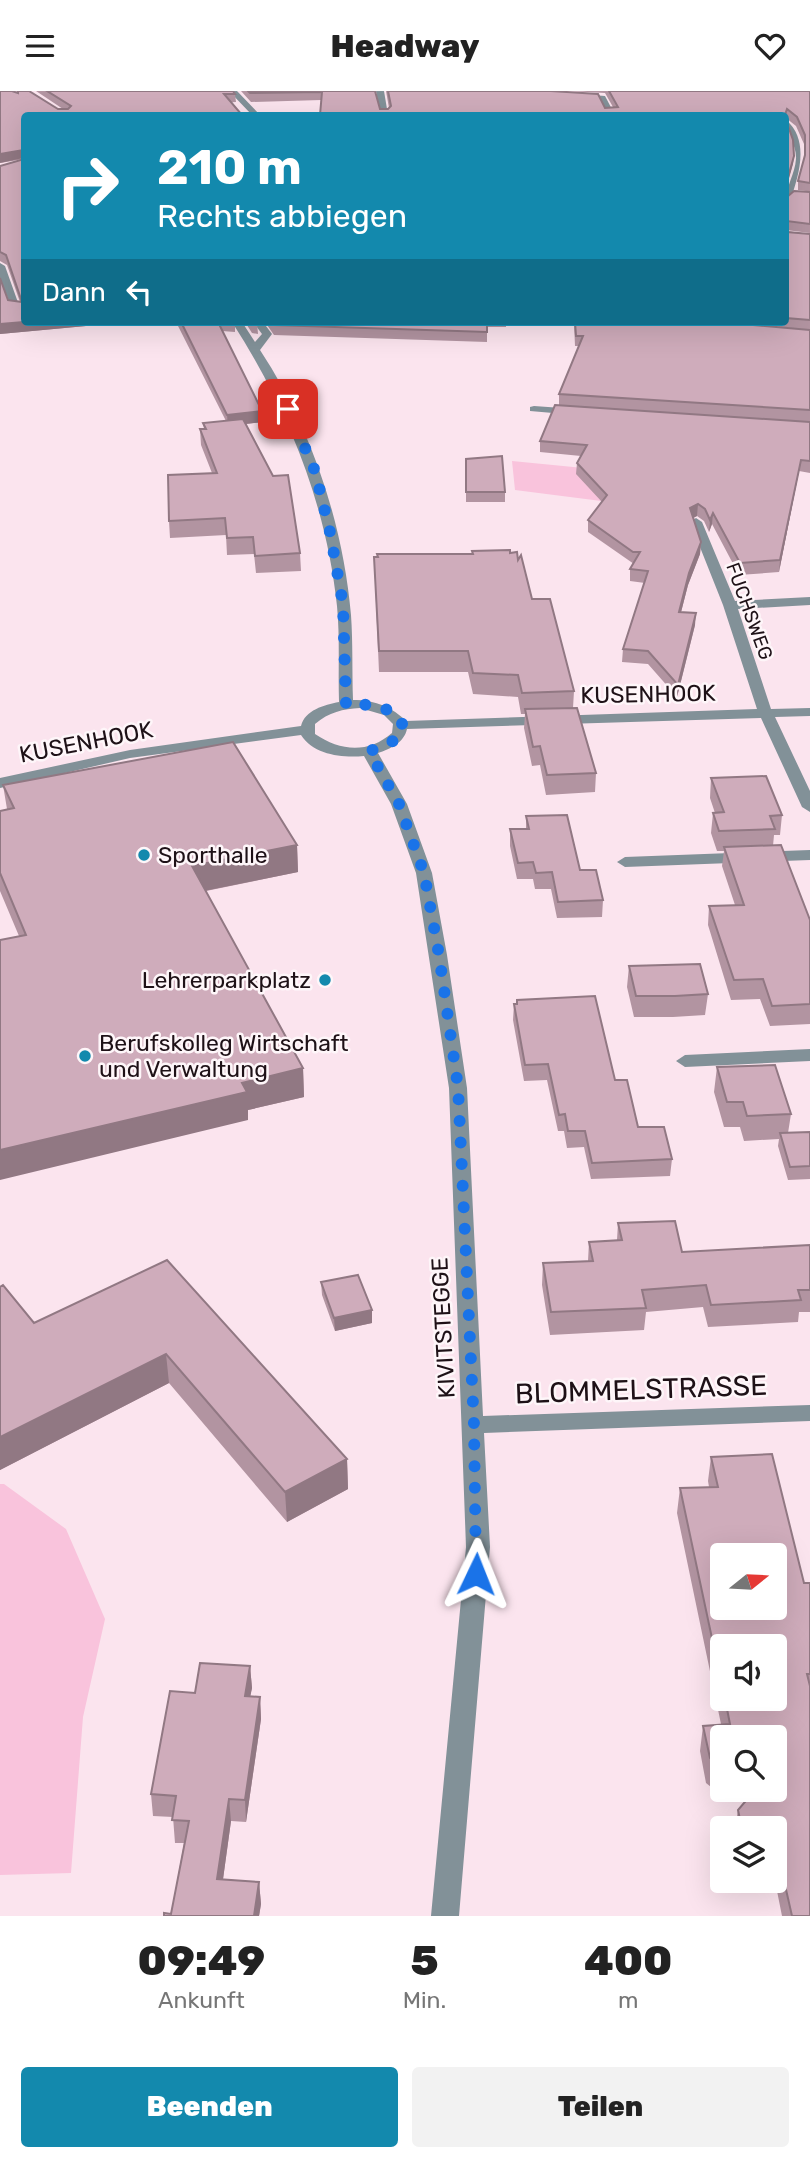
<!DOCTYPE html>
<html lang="de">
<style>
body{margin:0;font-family:Rubik,sans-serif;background:#f2f2f2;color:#222;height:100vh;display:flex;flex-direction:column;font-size:26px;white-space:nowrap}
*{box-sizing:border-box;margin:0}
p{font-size:23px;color:#767676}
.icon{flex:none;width:38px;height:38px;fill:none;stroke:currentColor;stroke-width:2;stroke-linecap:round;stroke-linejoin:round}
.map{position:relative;height:1825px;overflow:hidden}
.drawer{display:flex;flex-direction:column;background:#fff;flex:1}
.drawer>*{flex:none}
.top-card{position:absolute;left:21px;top:21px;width:768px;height:214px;border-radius:7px;box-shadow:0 7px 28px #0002;background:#1389ad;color:#fff;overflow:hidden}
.needle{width:46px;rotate:72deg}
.fabs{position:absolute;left:710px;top:1452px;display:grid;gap:14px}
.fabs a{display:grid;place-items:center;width:77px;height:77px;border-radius:7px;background:#fff;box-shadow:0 7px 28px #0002;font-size:35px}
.pin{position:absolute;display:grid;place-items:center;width:60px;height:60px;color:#fff;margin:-30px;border-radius:14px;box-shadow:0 4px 10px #0006}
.me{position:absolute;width:77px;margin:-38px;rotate:2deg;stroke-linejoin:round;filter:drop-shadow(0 0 5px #0008)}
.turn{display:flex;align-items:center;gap:24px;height:147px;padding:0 21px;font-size:32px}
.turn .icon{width:91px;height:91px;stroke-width:2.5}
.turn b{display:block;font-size:49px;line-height:60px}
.then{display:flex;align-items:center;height:66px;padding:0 21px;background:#0003;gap:14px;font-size:26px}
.eta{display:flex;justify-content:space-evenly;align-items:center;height:119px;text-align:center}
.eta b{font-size:42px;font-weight:800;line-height:49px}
.action{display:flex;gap:14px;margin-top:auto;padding:14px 21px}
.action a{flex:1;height:80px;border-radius:7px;background:#1389ad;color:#fff;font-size:28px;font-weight:800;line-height:80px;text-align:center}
.action a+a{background:#f2f2f2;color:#222}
header{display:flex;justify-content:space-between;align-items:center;height:91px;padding:0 21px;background:#fff;font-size:32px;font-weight:800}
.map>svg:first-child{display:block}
</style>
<header><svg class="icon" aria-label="menu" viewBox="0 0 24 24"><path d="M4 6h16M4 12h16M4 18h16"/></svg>Headway<svg class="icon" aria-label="heart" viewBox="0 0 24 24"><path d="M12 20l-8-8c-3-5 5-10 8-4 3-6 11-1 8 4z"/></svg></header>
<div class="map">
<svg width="810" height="1825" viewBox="0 0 810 1825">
<rect width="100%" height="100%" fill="#fbe4ee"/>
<!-- green -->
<path fill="#f9c3dc" d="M512,370L655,384L664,418L515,399Z
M0,1393H4L66,1438L105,1528L83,1626L71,1782L0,1784Z"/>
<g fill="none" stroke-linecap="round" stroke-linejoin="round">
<!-- minor -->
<path fill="#829198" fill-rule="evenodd" d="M229,0H237L260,24H252Z
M376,0H384L388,24H380Z
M542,0L605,5L615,24H607L599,9L548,6Z
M786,29C810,49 799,84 790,110L786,113C785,96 795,84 796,68C797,53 785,42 786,29Z
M0,172L5,175L21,220L12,218L0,187Z
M232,231H242L255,251L262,243L253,231H263L272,243L260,259C311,336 343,432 351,524C353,552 352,581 353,609C372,608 393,616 406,630L757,618L723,514L690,431L696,427L702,431L735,510L810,506V514L738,518L771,618L810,617V625L775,626L810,700V721L802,716L761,627L407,638C404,652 390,658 378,662L407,713L432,782L447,864L467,997L483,1325L810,1314V1330L484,1342L490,1456L459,1825H431L466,1456L449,997L416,782L391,713L364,665C342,667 314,664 301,644L130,667L0,697V687L130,659L301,635C305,619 324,614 339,611C338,579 340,547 337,515C326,412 288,318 232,231ZM360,617L384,624L393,633L392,642C368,663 340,660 315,643V633C329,621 343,618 360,617Z
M534,315L576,318L582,321L576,324L530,320V316Z
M810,759V769L625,776L617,771L625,766Z
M810,958V970L685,976L676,970L685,964Z"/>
</g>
<!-- wall -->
<path fill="#b294a1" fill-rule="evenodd" d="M0,0L17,1L16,0H29L58,18H63L36,0H233L235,3L236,11L24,24V231H86V235L0,243V187L8,209L20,211L7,174L0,170V75L24,68L0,72Z
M241,0H375L380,18H388L389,17L386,0H551L605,17L613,16L605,2L570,0H810V142L786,139V140L810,143V239L728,231H786V102L787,106L806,100L798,99V90L804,68V53L796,35L786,27V24H320L321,9L251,11Z
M176,231H235V241L222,240L262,320L263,331L246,333L300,462L301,480L256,482L254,463L227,464L226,444L170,447L169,430L212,382L201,354L200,338H204L203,332L226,330Z
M245,231H257L258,243L252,242Z
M265,231H506V236H487V251L274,244Z
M574,231H720L810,239V382L799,380L779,481L739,484L712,433L709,441L704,430L697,425L693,427L701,451L700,463L688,494L681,521L695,534L677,606L648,573L622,571L623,558L645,492L630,490V478L634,473L588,441V429L602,411L576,383L577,372L581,365L540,361V350L559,314V303L579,255H575Z
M466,368L505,401V411H466Z
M510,462L518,469L532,508L574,600L573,617L596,682L595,701L546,704L540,674L532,675L524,637L525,623H521L518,606L473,603L468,581H379L374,466Z
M711,687L782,724L780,744H774L773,755L810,829V933L770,935L760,908L731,909L708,834L709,815L735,814L722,775L724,760H717L711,742L713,722H715L710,707Z
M3,694L297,754L298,781L206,800L303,977L304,1006L248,1019V1029L19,845L0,800V720L7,718Z
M526,725L580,779L603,809L602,826L557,827L551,798H535L533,788H517L510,755V738H526Z
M629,875L708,903L705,924L673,926H634L627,896Z
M514,913L615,989L638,1036L672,1068L670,1085L591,1088L584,1056L567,1057L564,1040H558L547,989L524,990L513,929Z
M717,976L791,1023L788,1042L810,1041V1088L788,1089L778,1055L779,1048L744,1050L740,1036H724L714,1001Z
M618,1132L682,1161L810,1154V1221H799L798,1231L708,1236L703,1216L646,1221L644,1239L550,1244L542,1194L543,1172L588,1170L589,1151L617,1149Z
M167,1169L347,1368L348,1398L287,1431L169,1292L0,1379V1196L34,1232Z
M321,1191L372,1232L335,1240L322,1204Z
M711,1366L804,1492H810V1825H782L775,1790V1738H735L738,1719L775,1699V1647H723V1699L716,1700L706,1692L700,1660L703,1635L721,1633L677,1422L680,1397L709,1396L708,1390ZM723,1556L775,1608H723Z
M250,1575L252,1597L250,1605L260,1606L261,1628L246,1731L231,1730L223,1788L259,1791L261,1813L259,1825H164L171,1823L184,1752H175L173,1726L153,1725L151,1703L195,1602Z"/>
<!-- shaded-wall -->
<path fill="#917883" d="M23,59V67L0,72V63Z
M794,65L793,73L786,98V93Z
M24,231H86V235L0,243V233Z
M262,320L263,331L228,335L227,324Z
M801,369L799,380L779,481L780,469Z
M698,413L697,425L689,429L690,417Z
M713,422L712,433L709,441L710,429Z
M701,451L700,463L688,494L678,533L679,521L689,482Z
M696,522L695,534L677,606L678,594Z
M297,754L298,781L194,802L192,775Z
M303,977L304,1006L248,1019V1029L0,1089V1059L242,992Z
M372,1219V1232L335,1240L334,1227Z
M166,1263L169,1292L0,1379V1346Z
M347,1368L348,1398L287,1431L285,1401Z
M250,1575L252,1597L246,1627L245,1605Z
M260,1606L261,1628L246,1731L245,1709Z
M229,1708L231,1730L220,1810L217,1788Z
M259,1791L261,1813L259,1825H254Z"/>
<!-- building -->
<path fill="#cfacbb" stroke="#917883" stroke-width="2" fill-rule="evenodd" d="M0,0H12L18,2V0H29L58,18H68L71,15L47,0H233L235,3H224L242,24H24V60L23,59L0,63Z
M248,0H375L380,18H388L391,15L388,0H551L598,3L605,17L618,16L609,0H810V92L798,90L805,64V44L797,26L787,18L785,24H320L322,1L250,2Z
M786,29L793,49L794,65L786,93Z
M24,68V231L0,233V187L8,209L22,211L6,164L0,161V75Z
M794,100L810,101V133L787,130L786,134V102L787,106Z
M786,140L787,141L810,143V229L786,227Z
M181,231H218L262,320L227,324Z
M272,231H487V241L274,234Z
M575,231H720L810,239V319L559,303L583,245H576Z
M555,314L810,331V370L801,369L780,469L740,472L713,422L710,429L705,418L698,413L690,417L701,451L689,482L679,521L696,522L678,594L648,560L623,558L648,480L630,478L640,461H633L588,429L607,404L577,372L587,354L540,350Z
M243,328L273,385L288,384L300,462L255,465L253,446L227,447L225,427L169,430L168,384L217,382L200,338H206L203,332Z
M502,365L505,401H466V368Z
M510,459V462L517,461L518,469L521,464L532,508H550L574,600L522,602L518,584L473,582L468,560H379L374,466H378L377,463H473L472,460Z
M577,617L596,682L547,684L540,655L533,656L525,618Z
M233,651L297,754L192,775L303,977L242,992L247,1001L0,1059V849L26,844L0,782V720L14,717L3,694Z
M766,685L782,724L770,725L775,738L719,740L713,722L724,721L711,687Z
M567,724L580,779H596L603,809L558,811L552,781L536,782L533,771L518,772L510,738H529L526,725Z
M781,754L810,829V913L772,915L763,888L734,889L709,815L744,814L724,756Z
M700,873L708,903L675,905H636L629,875Z
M595,905L615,989H627L638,1036H664L672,1068L592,1072L585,1040H568L565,1023L559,1024L548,973L525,974L514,913H517V909Z
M775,974L791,1023L747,1025L743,1011H727L717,976Z
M810,1041V1075L790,1076L780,1042Z
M675,1130L682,1161L810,1154V1199H798L801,1209L711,1214L706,1194L642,1199L646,1217L551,1221L543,1172L593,1170L589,1151L622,1149L618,1132Z
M167,1169L347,1368L285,1401L166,1263L0,1346V1196L3,1194L34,1232Z
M358,1184L372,1219L334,1227L321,1191Z
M772,1363L804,1492H810V1583H807L810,1595V1825H792L775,1750V1738H742L738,1719L755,1699H775V1677L780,1672H775V1647H723V1675H720L710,1667L703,1635L730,1633L725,1608H775V1556H723V1599L680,1397L718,1396L711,1366ZM723,1465H775V1517H723Z
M200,1572L250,1575L245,1605L260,1606L245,1709L229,1708L217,1788L259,1791L254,1825H164V1822L171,1823L189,1730L172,1729L176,1705L151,1703L170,1600L195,1602Z"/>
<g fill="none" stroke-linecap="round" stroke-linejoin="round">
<!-- route -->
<path stroke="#1a73e8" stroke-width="12" stroke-dasharray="0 21.6" d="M288,318L315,380L330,441L343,513L346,614C361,613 381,613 394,623C418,641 386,656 369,660L399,713L424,782L439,864L458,996L474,1334L476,1483"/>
</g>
<!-- markers -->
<g fill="#1389ad" stroke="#fef6f9" stroke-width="2.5">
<circle cx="144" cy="764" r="7"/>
<circle cx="325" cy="889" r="7"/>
<circle cx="85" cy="965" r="7"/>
</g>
<g text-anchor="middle" stroke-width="5" stroke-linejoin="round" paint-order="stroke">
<!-- far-street labels -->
<g font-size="19" fill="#1e1117" stroke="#fef6f9">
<text transform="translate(750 520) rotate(70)" y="7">FUCHSWEG</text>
</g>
<!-- street labels -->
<g font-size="23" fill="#1e1117" stroke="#fef6f9">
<text transform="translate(648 603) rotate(-1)" y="8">KUSENHOOK</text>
<text transform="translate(86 651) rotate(-11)" y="8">KUSENHOOK</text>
<text transform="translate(443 1237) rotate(-93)" y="8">KIVITSTEGGE</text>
</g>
<!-- poi labels -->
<g font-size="23" fill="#1e1117" stroke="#fef6f9" text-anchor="start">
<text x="158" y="772">Sporthalle</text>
<text x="311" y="897" text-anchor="end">Lehrerparkplatz</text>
<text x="99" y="960">Berufskolleg Wirtschaft<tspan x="99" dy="26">und Verwaltung</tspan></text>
</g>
<!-- near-street labels -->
<g font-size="28" fill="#1e1117" stroke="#fef6f9">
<text transform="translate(641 1298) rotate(-2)" y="10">BLOMMELSTRASSE</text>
</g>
</g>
</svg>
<div class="fabs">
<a><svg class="needle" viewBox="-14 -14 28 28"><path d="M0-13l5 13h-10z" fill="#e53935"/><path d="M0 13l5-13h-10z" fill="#767676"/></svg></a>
<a><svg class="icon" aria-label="sound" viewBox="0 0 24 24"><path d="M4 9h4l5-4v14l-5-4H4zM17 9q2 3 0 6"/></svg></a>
<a><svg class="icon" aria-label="search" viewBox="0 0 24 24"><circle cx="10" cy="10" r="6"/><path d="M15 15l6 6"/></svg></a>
<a><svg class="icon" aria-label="layers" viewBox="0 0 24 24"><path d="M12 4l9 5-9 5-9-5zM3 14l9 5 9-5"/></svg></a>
</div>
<div class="pin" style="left:288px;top:318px;background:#d93025"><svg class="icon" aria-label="arrive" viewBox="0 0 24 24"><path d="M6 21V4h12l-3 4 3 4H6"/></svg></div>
<svg class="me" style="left:476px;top:1483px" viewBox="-20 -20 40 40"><path d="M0-17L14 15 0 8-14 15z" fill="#1a73e8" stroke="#fff" stroke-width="4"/></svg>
<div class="top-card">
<div class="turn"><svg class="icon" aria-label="right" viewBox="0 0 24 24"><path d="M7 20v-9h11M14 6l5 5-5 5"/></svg><div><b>210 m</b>Rechts abbiegen</div></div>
<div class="then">Dann<svg class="icon" aria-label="left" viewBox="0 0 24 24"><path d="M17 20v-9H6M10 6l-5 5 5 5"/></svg></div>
</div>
</div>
<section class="drawer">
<div class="eta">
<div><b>09:49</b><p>Ankunft</p></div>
<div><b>5</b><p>Min.</p></div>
<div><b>400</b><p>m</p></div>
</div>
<div class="action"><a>Beenden</a><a>Teilen</a></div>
</section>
